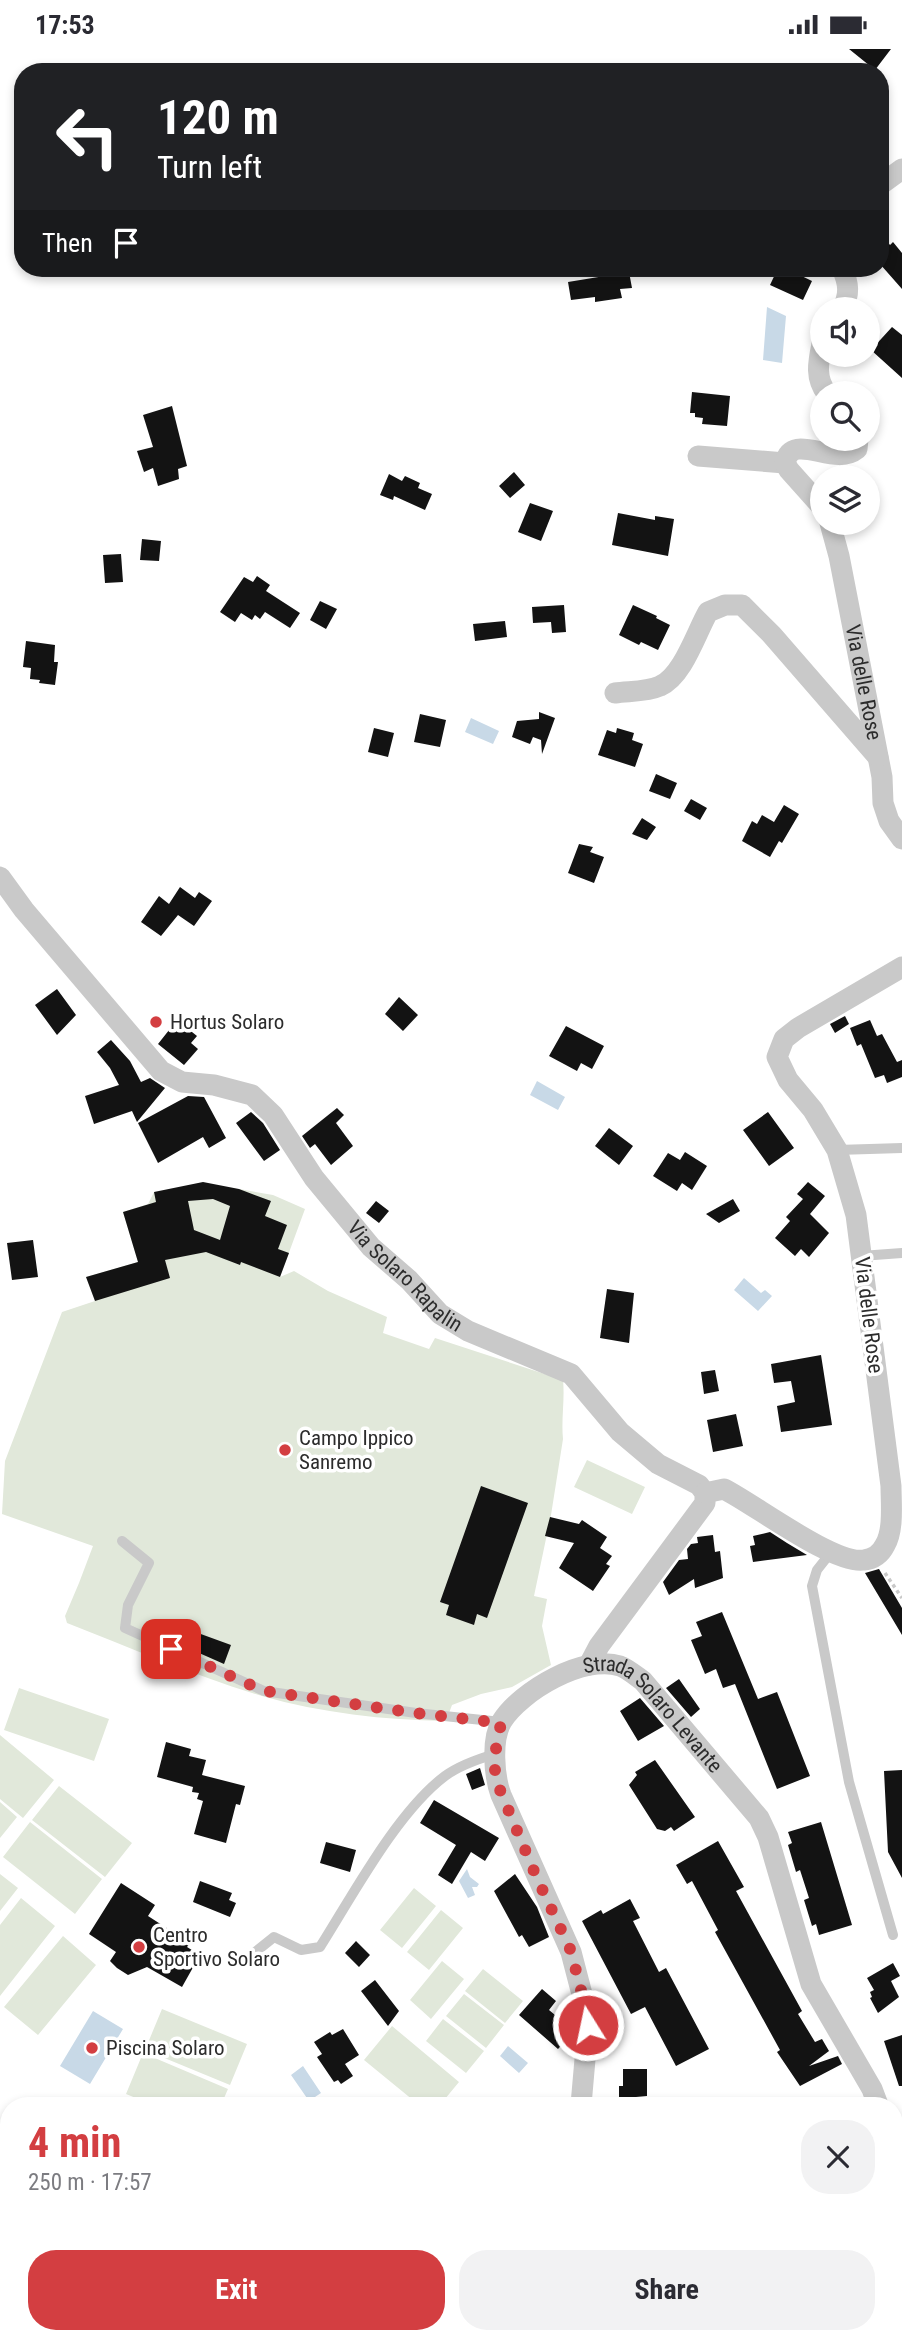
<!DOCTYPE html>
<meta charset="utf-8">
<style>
body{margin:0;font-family:"Roboto Condensed",sans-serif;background:#f2f2f3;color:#2b2b33;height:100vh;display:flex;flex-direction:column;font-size:26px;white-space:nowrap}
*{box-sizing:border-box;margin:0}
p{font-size:23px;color:#7c7c81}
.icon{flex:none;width:38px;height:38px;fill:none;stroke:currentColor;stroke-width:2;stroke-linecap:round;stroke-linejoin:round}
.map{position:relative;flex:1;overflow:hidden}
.sheet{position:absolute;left:0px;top:2048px;width:903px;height:247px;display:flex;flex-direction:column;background:#fff;border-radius:28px 28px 0 0;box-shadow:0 4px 10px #0003}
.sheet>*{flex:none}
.banner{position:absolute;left:14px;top:14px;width:875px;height:214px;border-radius:28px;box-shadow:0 4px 10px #0003;background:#202124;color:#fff;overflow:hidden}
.tools{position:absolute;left:810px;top:248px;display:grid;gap:14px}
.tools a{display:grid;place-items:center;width:70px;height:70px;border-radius:50%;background:#fff;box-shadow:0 4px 10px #0003;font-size:35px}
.pin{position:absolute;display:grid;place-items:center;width:60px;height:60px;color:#fff;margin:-30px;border-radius:14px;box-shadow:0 4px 10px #0006}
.me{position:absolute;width:77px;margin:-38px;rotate:350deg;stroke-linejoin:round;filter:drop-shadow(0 0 5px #0008)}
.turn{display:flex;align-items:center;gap:24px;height:147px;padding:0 28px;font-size:32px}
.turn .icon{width:91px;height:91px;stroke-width:2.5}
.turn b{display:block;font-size:49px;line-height:60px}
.then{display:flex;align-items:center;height:66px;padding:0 28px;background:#0003;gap:14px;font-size:26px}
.round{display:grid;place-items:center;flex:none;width:74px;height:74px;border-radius:28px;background:#f2f2f3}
.head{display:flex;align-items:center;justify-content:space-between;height:119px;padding:0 28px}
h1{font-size:42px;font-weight:700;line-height:52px;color:#d33e41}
.button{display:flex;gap:14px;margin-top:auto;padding:14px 28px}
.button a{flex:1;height:80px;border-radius:28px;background:#d33e41;color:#fff;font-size:28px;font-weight:700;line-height:80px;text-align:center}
.button a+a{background:#f2f2f3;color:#2b2b33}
.status{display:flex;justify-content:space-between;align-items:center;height:49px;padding:0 35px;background:#fff;direction:ltr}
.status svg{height:19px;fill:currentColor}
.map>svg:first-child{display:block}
</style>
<div class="status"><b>17:53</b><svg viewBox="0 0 49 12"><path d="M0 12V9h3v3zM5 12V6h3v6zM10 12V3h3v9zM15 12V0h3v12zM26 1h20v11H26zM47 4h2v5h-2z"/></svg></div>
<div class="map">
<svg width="902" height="2294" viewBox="0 0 902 2294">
<rect width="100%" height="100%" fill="#fff"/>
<!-- green -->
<path fill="#e1e8da" d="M239,1140L273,1146L305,1160L280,1228L294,1222L328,1242L387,1268L383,1284L429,1300L435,1289L563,1331C565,1351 561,1370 563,1390L551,1466L534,1547L547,1550L542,1577L551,1616L512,1638L481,1645L452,1656L446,1672C384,1671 321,1664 262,1647C195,1627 131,1599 67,1574L65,1567L79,1534L93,1497L2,1465L5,1412L62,1263L95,1252L86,1228L138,1213L123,1163L148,1155L154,1143Z
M587,1411L645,1438L632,1465L574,1438Z
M19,1639L109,1670L94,1712L4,1681Z
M0,1686L54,1731L23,1769L0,1750Z
M59,1737L132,1794L105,1828L32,1771Z
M0,1753L17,1768L0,1789Z
M30,1773L102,1830L75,1865L3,1808Z
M0,1825L18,1839L0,1862Z
M414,1839L436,1857L402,1899L380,1881Z
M21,1849L55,1877L0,1947V1876Z
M441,1861L463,1879L429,1921L407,1903Z
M63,1887L96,1916L38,1986L4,1958Z
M442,1912L464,1930L431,1970L410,1951Z
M483,1920L523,1952L505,1974L465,1942Z
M464,1945L504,1976L486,1999L446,1967Z
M162,1960L247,1995L230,2036L145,2001Z
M443,1970L484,2002L466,2024L426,1992Z
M392,1977L459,2033L440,2056H419L364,2011Z
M143,2004L228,2040L221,2056H153L126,2045Z"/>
<!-- water -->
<path fill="#c8d9e7" d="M767,258L786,267L782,314L763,311Z
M471,669L499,682L493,695L465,683Z
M537,1032L565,1048L558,1061L530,1046Z
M744,1229L761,1244L765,1241L772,1247L758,1262L734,1241Z
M467,1820L470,1828L479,1835L477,1838H472L475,1846L468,1849L459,1832Z
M93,1962L123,1980L90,2035L60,2017Z
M508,1997L528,2014L519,2024L500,2007Z
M303,2017L321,2044L309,2052L291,2026Z"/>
<!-- building -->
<path fill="#131313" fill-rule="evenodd" d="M849,0H891L875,21Z
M880,184L890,196L893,193L902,204V240L880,215Z
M778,219H785L812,232L803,251L770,236Z
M629,223L632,239L620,240L622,249L595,253V248L571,251L568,233Z
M892,278L902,286V329L871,301Z
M692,343L730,347L727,377L702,375L703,369L695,368V364H690Z
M172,357L187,417L178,420L179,430L158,437L153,419L144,423L137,402L153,398L143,366Z
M514,423L525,436L510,449L499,437Z
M389,425L402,432L405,427L420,434L418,439L432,445L425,461L394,447L393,451L380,446Z
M530,454L553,462L541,492L518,483Z
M618,464L655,471V467L674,470L668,507L612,496Z
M142,490L161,492L159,512L140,511Z
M121,505L123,533L105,534L103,506Z
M257,527L270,536L266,542L300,564L290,579L265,563L260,570L255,566L252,571L241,564L235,573L220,563L244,528L253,533Z
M320,552L337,560L326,580L310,571Z
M564,556L566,583L552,584L551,573L533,574L532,558Z
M633,556L657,567L656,569L670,576L658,601L641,593L639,596L619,586Z
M505,572L507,588L475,592L473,575Z
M26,592L55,596L54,613H58L55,636L39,634L40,631L30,630L31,619L23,618Z
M539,663L555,669L542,705L541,691L533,688L530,695L512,688L517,672L539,670Z
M420,665L446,671L440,698L414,693Z
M374,679L394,684L388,708L368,703Z
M617,679L634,684L632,691L643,695L635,718L598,706L607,681L616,684Z
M656,725L677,734L670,750L649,742Z
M691,750L707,759L700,771L684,762Z
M784,756L799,765L782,794L779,792L770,808L742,792L752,772L757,775L762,766L774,773Z
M642,769L656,778L647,791L632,785Z
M579,795L593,798L590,803L604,808L594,834L568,824Z
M180,838L195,849L199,843L212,852L194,877L178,866L161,887L141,873L159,847L169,855Z
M57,940L76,966L57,986L35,956Z
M399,948L418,966L403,982L385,965Z
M845,967L849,975L835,984L830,975Z
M177,971L197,987L191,994L198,1000L184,1016L158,995Z
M870,971L877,987L882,985L897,1013L902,1011V1028L887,1034L884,1026L875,1029L861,995L857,997L850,979Z
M566,977L604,997L592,1020L581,1014L577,1022L549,1007Z
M111,991L130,1012L141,1033L150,1029L165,1039L137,1073L132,1062L94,1075L85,1047L119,1036L110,1019L97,1003Z
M188,1047L204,1048L226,1089L209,1099L203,1088L158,1114L138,1074Z
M337,1059L344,1066L336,1074L353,1097L331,1116L315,1095L310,1099L302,1087Z
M251,1063L263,1074L280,1101L264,1112L236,1074Z
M768,1063L794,1099L769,1117L743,1081Z
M609,1079L633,1097L619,1116L595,1097Z
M685,1103L707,1117L692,1141L682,1134L677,1142L653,1127L668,1104L680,1111Z
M203,1133L239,1140L271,1152L265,1167L287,1176L278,1200L289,1204L280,1228L241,1213L240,1216L206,1203L165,1211L170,1229L95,1252L86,1228L138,1213L123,1163L156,1153L154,1143ZM213,1150L230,1157L220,1191L194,1181L188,1152Z
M808,1133L825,1147L810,1165L829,1184L809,1208L801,1200L795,1207L775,1189L790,1172L786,1168L803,1150L797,1145Z
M733,1150L740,1162L719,1174L706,1165Z
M376,1152L389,1162L379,1174L366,1164Z
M33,1191L38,1228L12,1231L7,1194Z
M607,1240L634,1244L629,1294L600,1289Z
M821,1306L832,1376L781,1383L777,1357L795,1353L791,1332L774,1334L771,1315Z
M715,1321L719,1342L704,1345L701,1323Z
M736,1365L743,1397L713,1403L707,1371Z
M481,1437L528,1454L487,1569L477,1565L474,1576L446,1566L449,1556L440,1553Z
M550,1468L579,1475L582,1471L607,1488L600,1499L612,1507L606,1515L610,1517L593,1542L559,1519L574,1494L545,1487Z
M770,1483L787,1494L807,1506L753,1513L750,1497L755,1496L753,1487Z
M713,1486L715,1503L720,1502L723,1529L695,1539L694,1530L669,1546L663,1533L679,1511L688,1510L687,1500L691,1495L698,1494L697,1488Z
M879,1520L902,1559V1586L865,1524Z
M722,1563L758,1650L777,1643L810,1727L777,1740L735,1635L723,1639L716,1620L705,1625L691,1591L702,1587L696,1573Z
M187,1580L231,1596L224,1615L181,1596Z
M679,1630L700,1660L691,1668L666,1639Z
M640,1649L664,1677L638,1692L620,1662Z
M166,1693L191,1700L189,1707L206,1711L202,1726L245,1737L240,1756L236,1755L226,1794L194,1785L203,1752L197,1750L199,1744L192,1743L193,1738L157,1728Z
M655,1711L695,1768L674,1782L671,1778L665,1782L657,1780L629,1736L637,1726L635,1723Z
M480,1719L485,1736L472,1741L466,1725Z
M902,1721V1829L888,1803L884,1722Z
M434,1751L499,1789L485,1812L471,1803L452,1835L438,1826L456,1796L420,1774Z
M821,1773L852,1876L819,1886L816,1875L812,1877L804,1851L809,1849L800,1821L796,1823L788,1796L792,1794L788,1783Z
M718,1792L744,1838L736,1842L802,1962L798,1965L815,1993L822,1990L829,2002L809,2017L838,2007L842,2015L800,2037L777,2003L780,2001L715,1883L718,1881L692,1832L687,1835L676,1816Z
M326,1793L356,1801L350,1823L320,1814Z
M515,1825L537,1858L549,1888L529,1898L522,1886L519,1888L494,1842Z
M200,1832L232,1844L229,1851L236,1854L230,1868L193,1853Z
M121,1834L155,1856L148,1867L190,1894L187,1898L200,1906L182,1938L147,1918L128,1926L117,1919L110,1912L116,1903L89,1885Z
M630,1850L640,1869L633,1872L659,1923L666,1919L709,2000L676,2017L645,1958L631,1965L582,1872L601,1861L603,1865Z
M356,1892L370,1906L359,1918L345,1904Z
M893,1914L900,1927L891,1932L899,1948L878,1964L870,1949L872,1948L870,1943L874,1941L867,1929Z
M375,1931L399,1962L388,1977L361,1942Z
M542,1940L556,1952L549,1961L567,1976L563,1981L570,1987L558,2000L519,1966Z
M343,1980L359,2006L345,2015L353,2027L341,2035L338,2031L334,2033L317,2008L322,2005L314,1993L330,1983L332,1986Z
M902,1986V2037H899L884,1992Z
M623,2020H647V2047L636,2048V2052H619V2037H623Z"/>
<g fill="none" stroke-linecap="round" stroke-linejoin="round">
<!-- path -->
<path stroke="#c9c9c9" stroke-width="3.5" stroke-dasharray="3.5 3.5" stroke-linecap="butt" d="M885,1524L902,1549"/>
<!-- service -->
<path stroke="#c9c9c9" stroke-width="10" d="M837,1101L902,1099
M861,1207L902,1204
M122,1492L149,1514L128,1556L125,1579L264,1642L416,1664L501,1673
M832,1502L817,1521L812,1537L849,1733L893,1886
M254,1904L274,1888L301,1901L320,1898C353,1846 397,1763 445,1727C460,1716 478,1710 495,1705"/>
<!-- minor -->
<g stroke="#c9c9c9" stroke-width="21">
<path d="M880,136L902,120"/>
<path d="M842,261C850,245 849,235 842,219"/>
<path d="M822,295C818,314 815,329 827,345"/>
<path d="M698,407L785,414"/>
<path d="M822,458L789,421L785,414C792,381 834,419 857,400L858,390"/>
<path id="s1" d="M830,474L839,507L882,728L883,754L889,772L902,790"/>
<path d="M615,644C629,642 647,643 660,637C683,627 696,584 708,563L725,556H742L772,586L878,708"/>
<path id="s2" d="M0,828L24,861L161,1022L182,1033L214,1036L252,1046L273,1066L314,1129L371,1198L409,1231L440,1265L468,1282L571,1325L620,1383L658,1415L699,1436L705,1444V1454L599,1597L589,1616"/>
<path d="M705,1444L724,1440C754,1455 834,1516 864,1511C874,1510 881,1504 885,1496C894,1481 891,1454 891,1437L856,1166L837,1101L813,1061L788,1031L777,1008L784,990L798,979L902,918"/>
<path id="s3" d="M581,2056L588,1976L584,1953L571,1903L501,1746C494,1727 491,1690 502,1672C521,1642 584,1605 620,1617C628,1620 636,1627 643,1632L759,1769L768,1788L811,1935L872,2040L878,2056"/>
<path d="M0,2247L9,2260"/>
<path d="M28,2286L35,2294"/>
<path d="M303,2294L315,2286"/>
<path d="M588,2294L589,2286"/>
<path d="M844,2294L846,2286"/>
</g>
</g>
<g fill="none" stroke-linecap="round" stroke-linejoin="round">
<!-- route -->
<path stroke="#d33e41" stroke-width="12" stroke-dasharray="0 21.6" d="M171,1600L264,1642L415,1664L501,1674L495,1705V1729L536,1827L571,1902L584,1953L588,1976"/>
</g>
<!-- markers -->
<g fill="#d33e41" stroke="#fff" stroke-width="2.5">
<circle cx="156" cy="973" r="7"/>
<circle cx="285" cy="1401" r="7"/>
<circle cx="139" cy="1898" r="7"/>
<circle cx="92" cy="1999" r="7"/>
</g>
<g text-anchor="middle" stroke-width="7" stroke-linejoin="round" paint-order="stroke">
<!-- street labels -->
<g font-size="21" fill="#2c2c2c" stroke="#fff">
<text dy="7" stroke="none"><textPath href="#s1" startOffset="163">Via delle Rose</textPath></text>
<text dy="7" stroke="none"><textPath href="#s2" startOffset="586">Via Solaro Rapalin</textPath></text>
<text transform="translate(869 1266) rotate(83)" y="7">Via delle Rose</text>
<text dy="7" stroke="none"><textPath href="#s3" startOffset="593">Strada Solaro Levante</textPath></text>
</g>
<!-- poi labels -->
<g font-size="21" fill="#2c2c2c" stroke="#fff" text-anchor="start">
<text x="170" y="980">Hortus Solaro</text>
<text x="299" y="1396">Campo Ippico<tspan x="299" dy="24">Sanremo</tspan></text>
<text x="153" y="1893">Centro<tspan x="153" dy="24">Sportivo Solaro</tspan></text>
<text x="106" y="2006">Piscina Solaro</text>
</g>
</g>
</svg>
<div class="tools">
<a><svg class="icon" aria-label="sound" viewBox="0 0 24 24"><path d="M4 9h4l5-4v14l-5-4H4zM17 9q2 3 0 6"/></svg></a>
<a><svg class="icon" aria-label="search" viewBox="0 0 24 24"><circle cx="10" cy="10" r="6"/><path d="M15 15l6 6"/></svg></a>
<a><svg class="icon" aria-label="layers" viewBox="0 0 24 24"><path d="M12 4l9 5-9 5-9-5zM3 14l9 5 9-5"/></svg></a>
</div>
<div class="pin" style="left:171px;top:1600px;background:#d93025"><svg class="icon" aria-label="arrive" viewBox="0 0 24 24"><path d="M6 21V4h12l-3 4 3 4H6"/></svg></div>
<svg class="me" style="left:588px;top:1976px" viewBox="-20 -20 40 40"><circle r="17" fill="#d33e41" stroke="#fff" stroke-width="3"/><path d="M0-11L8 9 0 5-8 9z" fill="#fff"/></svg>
<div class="banner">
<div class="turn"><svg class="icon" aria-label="left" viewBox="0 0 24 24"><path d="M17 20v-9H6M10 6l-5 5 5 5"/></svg><div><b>120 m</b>Turn left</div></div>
<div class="then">Then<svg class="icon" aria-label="arrive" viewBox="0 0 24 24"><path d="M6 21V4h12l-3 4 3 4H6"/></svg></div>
</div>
<section class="sheet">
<div class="head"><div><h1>4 min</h1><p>250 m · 17:57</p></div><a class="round"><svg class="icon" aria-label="close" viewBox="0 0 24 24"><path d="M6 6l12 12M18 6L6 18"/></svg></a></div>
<div class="button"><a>Exit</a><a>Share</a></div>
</section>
</div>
